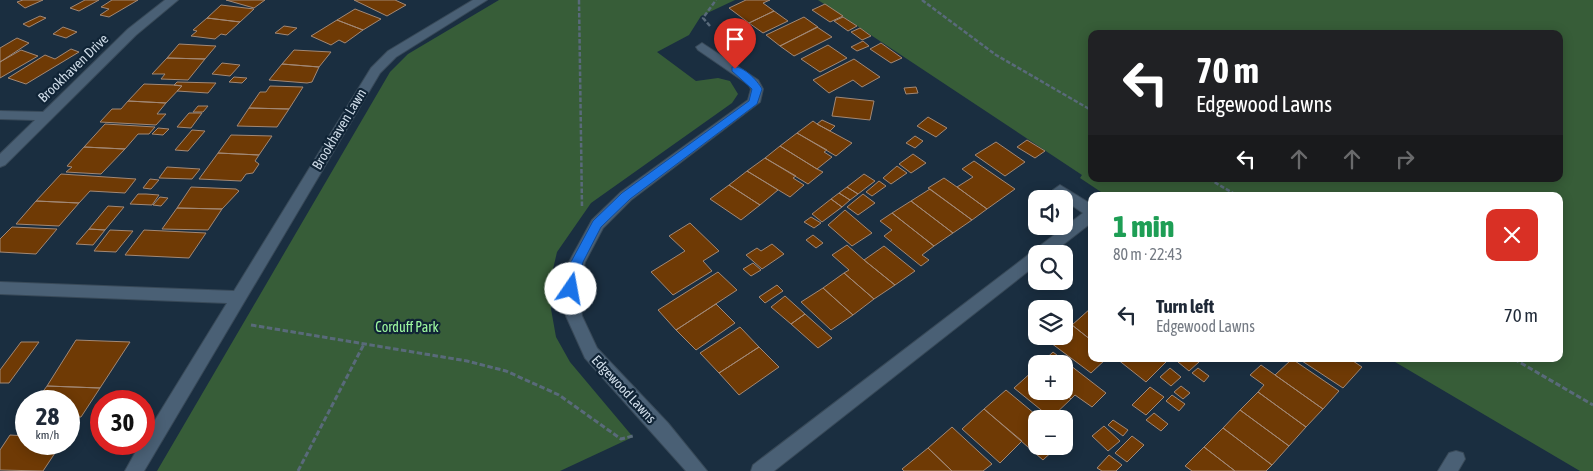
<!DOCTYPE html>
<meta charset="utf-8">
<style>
body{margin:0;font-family:"Asap Condensed",sans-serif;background:#f2f2f3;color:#1f2937;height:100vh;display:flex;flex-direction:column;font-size:19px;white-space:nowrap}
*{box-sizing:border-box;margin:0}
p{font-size:16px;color:#747a83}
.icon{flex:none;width:28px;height:28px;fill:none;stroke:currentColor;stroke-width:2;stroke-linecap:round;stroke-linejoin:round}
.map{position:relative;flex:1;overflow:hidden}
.details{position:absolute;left:1088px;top:192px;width:475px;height:170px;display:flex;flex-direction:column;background:#fff;border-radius:10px;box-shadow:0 2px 12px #0003}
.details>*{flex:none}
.banner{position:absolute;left:1088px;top:30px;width:475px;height:152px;border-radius:10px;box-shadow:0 2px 12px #0003;background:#202124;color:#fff;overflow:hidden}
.controls{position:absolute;left:1028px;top:190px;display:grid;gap:10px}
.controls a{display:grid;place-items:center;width:45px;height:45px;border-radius:10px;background:#fff;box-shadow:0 2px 12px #0003;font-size:25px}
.speed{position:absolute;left:15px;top:390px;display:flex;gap:10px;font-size:25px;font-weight:700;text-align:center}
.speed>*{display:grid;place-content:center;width:65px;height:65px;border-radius:50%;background:#fff;box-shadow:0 2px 12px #0003;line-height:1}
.speed small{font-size:12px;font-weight:400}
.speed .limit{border:8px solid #d22;background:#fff;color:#111}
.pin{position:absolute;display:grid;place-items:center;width:42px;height:42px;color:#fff;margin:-51px -21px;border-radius:50% 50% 50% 0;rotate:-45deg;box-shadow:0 0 5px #0007}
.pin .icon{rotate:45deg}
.me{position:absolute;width:55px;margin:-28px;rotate:12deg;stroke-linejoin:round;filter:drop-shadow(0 0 4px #0008)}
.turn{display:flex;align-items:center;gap:18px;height:105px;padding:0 25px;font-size:22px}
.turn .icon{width:65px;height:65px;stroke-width:2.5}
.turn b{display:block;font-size:35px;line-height:42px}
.lanes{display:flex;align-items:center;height:48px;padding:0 25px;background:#0003;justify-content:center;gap:25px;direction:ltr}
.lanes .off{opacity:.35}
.round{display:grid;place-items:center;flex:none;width:52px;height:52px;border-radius:10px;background:#f2f2f3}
.summary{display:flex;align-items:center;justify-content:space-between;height:85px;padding:0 25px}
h1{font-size:30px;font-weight:800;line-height:38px;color:#1e9e55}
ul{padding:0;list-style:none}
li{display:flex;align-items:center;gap:15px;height:75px;padding:0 25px}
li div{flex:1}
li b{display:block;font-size:19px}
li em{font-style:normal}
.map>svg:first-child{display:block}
</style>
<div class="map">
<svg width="1593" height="471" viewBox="0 0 1593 471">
<rect width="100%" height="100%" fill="#1a2e40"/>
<!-- green -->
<path fill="#375d38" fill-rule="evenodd" d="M499,0H735L701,16L689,35L657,52L696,81L718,78L730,81L738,94L732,103L591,203L557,252L550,282L551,309L556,337L570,362L633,437L560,471H157L390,72L408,54Z
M818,0H1593V471H1580L1390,359H1559V196H1107L1080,178L1082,175ZM1091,34H1559V179H1091Z"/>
<!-- building -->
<path fill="#6f3a05" stroke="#a28875" d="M23,0H43L25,8L17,2Z
M85,0H99L79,11L70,8Z
M112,0H138L109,17L100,15L109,9L101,7Z
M226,0H265L254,8Z
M354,0H395L406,5L387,16Z
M746,0H770L763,3L774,11L749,23L729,8Z
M825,4L843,16L830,22L812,10Z
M221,5L254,9L240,22L207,18Z
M355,9L381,19L363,30L337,20Z
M774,11L788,21L763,33L749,23Z
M40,16L46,18L29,27L23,24Z
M804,17L818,27L780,46L766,35Z
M843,17L857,26L848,31L834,21Z
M207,18L240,22L226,35L221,34L215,39L191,36L197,31L193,30Z
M337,20L363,30L345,43L339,40L331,45L311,36Z
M284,26L297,28L288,35L275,33Z
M63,27L77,32L66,38L53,34Z
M817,27L832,37L794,56L780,46Z
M860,28L871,36L862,40L851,32Z
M17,38L29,43L0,62V48Z
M863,41L869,46L857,51L851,47Z
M881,43L902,58L891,63L870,49Z
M179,44L216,46L205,59L167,58Z
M828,45L847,58L820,72L801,59Z
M71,49L79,52L26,84L8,78L45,55L55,59Z
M21,50L38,56L0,78V62Z
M294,50L331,52L319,67L282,64Z
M167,58L205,59L188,80L161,79L165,74H152Z
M854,59L880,77L862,87L853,80L829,93L813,80Z
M222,63L240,65L230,76L212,74Z
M282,64L319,67L312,82L307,83L269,80Z
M234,77L247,78L242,83L229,82Z
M177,82L216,83L208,93L177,91L182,86L174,85Z
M144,84L174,85L182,86L166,103L128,101Z
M270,86L303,87L289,109L249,108L260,92H266Z
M916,87L918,93L906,94L904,88Z
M836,97L874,101L870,120L832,116Z
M128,101L166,103L157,114H166L156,125L100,122L112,109H121Z
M198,106H208L203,112H193Z
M249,108L289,109L277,127L237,126Z
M189,113H202L191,128L177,127Z
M928,117L947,128L936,137L917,126Z
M822,120L835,126L830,131L817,124Z
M813,121L817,124L852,143L836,156L797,133Z
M105,124L155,127L149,134H138L125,149L84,147Z
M158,128L169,129L163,135L152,134Z
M192,130L205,131L188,151L175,150Z
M797,133L827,150L824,152L832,157L817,169L780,146Z
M231,135L272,136L259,155L218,153Z
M915,136L923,141L915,148L906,143Z
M1027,140L1045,151L1035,158L1017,147Z
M996,142L1025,162L1005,176L975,155Z
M780,146L817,169L823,172L808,184L765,158Z
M84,147L125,149L101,174L66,172L72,167L67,166Z
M218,153L259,155L255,161L259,164L253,173L246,174L241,181L199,179Z
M913,154L926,163L911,173L899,164Z
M765,158L796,176L793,178L804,185L790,197L747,171Z
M974,161L1015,189L987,209L957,187L973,177L962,169Z
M897,166L907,173L891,184L883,178Z
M167,167L200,169L192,179L159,178Z
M747,171L778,190L760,205L729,185Z
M61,174L136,179L125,193L90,191L79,203L36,201Z
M864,174L875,181L858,194L847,187Z
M944,178L957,187L987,209L972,220L928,188Z
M150,179L159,180L151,189L143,188Z
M879,181L886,186L872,196L866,192Z
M729,185L760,205L741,220L710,199Z
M191,187L236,189L239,191L222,209L177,208Z
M847,187L858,194L850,200L839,193Z
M930,189L972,220L953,233L911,201Z
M839,193L850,200L842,207L831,199Z
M138,194H146L159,195L152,205L130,204Z
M863,194L875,203L858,215L847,207Z
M160,197L168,198L161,206L153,205Z
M831,199L842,207L822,222L812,214Z
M36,201L79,203L59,226L16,224Z
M911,201L953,233L934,246L892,213Z
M108,206L124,207L105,230L89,229Z
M177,208L222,209L208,230L162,229Z
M845,210L872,233L852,246L828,225Z
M892,213L934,246L922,255L929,260L921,266L884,236L892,230L880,221Z
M811,217L821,223L814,228L804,222Z
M690,223L719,251L703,261L712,271L673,295L651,272L685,251L669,236Z
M12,227L57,229L36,254L0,252V239Z
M89,229L105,230L93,245L76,244Z
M110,230L133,231L116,252L94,251Z
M144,230L206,233L189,258L125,255Z
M813,235L823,243L816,248L806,240Z
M772,244L784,254L762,269L746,255L757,248L761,251Z
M847,245L864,260L895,285L874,299L844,273L849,270L832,255Z
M884,246L915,271L895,285L864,260Z
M753,263L761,270L751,276L743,269Z
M718,272L737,290L676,330L658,310Z
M844,273L874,299L853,315L823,288Z
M777,285L783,291L765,303L759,297Z
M823,288L853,315L831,330L801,302Z
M785,296L805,314L791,324L771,307Z
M716,304L735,323L696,350L676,330Z
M1091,308V340L1072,325Z
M805,314L832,338L818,348L791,324Z
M1072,325L1091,340V359H1106L1091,373L1051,343L1059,336H1064V332Z
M740,327L759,347L719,373L700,353Z
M76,340L130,342L100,388L47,386Z
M21,342H39L9,383H0V370Z
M759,347L779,367L739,395L719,373Z
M1053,352L1106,393L1092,407L1075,395L1071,399L1062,391H1064V364H1040Z
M1117,359H1162L1166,362L1146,382Z
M1182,359H1195L1199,362L1189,371L1178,362Z
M1292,359L1339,391L1323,409L1275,375Z
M1299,359H1350L1362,367L1343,388Z
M1261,365L1323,409L1306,427L1258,392L1264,385L1250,375Z
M1170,368L1181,377L1171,386L1160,377Z
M1198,368L1209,376L1204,382L1192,373Z
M1034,370L1036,371V391H1062L1071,399L1051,418L1014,388Z
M47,386L100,388L81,417H69V401H36Z
M1181,386L1190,393L1183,399L1174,392Z
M1150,387L1164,397L1146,415L1132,405Z
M1006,390L1041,419H1036V446L1057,447L1043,460L984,409Z
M1258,392L1306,427L1289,446L1240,410Z
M1172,395L1185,404L1179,411L1166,401Z
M984,409L1022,441L1000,463L962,429Z
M1240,410L1289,446L1272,465L1223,428Z
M1154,413L1168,424L1161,431L1146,420Z
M1113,420L1128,430L1123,436L1108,425Z
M1104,426L1120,441L1108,451L1092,436Z
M952,427L992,464L983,471H952L928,448Z
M1223,428L1272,465L1266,471H1235L1204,447Z
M10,435L26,436V444H61L43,471L0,470V450Z
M1132,436L1144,445L1127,462L1115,453Z
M1204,447L1235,471H1192L1185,466Z
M928,448L952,471H904L902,469Z
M1109,455L1122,465L1116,471H1102L1097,468Z"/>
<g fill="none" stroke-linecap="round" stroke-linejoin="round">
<!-- minor casing -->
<g stroke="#384958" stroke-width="2">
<path id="minor" d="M165,0H178L136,35L5,165L0,167V154L35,120L0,119V111L43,112L128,29Z
M473,0H487L396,57L380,73L144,471H125L140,444H144V438L227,303L0,294V282L234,291L371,68L388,51Z
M702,43L758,80L763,89L760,102L631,200L603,228L585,262L579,289L582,316L597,348L668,423L707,471H686L585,358L566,316L563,289L569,262L592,220L621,192L748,100L751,89L749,85L698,50L696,47Z
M1060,185L1091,204V223L1051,254H1036V265L774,471H751L753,465L1083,213L1055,194L1053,190Z
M1456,451L1463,453L1465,459L1458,471H1438L1449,453Z"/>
</g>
<!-- path-far1 -->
<path stroke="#596a7a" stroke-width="2.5" stroke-dasharray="4.5 2" stroke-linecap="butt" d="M579,0L582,207
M922,0L996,55L1091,110
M710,26L703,18L716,0
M1209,179L1238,196"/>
<!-- path -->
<path stroke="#596a7a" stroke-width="3" stroke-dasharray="5.5 2.5" stroke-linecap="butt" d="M251,325L467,361L506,371L559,395L621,439L633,436
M1514,359L1593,405
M298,471L364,344"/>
<!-- minor -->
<use href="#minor" fill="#4a6075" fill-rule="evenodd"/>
</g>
<!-- route -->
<path fill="#1a73e8" stroke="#114b97" d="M732,67C743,65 757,80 762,89L757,104L630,199L601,227L583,262L577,289L571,294L567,293L565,289L571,262L593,221L622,193L749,101L752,89L732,71Z"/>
<g text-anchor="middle" stroke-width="4.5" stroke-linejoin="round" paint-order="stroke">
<!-- street labels -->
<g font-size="14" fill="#cedbe7" stroke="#102436">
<text transform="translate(73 68) rotate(-44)" y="5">Brookhaven Drive</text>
<text transform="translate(339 129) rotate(-59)" y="5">Brookhaven Lawn</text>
<text transform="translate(624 389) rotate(47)" y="5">Edgewood Lawns</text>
</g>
<!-- park labels -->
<g font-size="14" fill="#9ef9a0" stroke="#102436">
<text x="407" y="332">Corduff Park</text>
</g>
</g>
</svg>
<div class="controls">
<a><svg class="icon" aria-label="sound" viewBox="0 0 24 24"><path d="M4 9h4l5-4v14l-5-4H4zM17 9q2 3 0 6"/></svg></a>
<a><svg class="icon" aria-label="search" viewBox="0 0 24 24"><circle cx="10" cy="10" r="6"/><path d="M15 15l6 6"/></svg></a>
<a><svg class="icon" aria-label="layers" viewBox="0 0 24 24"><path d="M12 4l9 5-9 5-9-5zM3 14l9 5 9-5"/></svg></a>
<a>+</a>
<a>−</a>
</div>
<div class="speed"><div>28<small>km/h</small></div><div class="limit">30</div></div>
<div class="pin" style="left:735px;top:69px;background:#d93025"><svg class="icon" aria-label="arrive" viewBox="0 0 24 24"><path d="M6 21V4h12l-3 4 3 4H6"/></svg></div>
<svg class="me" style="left:571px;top:289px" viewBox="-20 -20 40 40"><circle r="19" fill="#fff"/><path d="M0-13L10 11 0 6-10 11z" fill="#1a73e8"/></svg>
<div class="banner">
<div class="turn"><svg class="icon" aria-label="left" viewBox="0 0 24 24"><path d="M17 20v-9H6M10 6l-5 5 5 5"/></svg><div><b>70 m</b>Edgewood Lawns</div></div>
<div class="lanes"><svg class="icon" aria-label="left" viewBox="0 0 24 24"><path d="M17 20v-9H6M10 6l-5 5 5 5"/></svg><svg class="icon off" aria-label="ahead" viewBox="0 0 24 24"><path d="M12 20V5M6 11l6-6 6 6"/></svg><svg class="icon off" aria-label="ahead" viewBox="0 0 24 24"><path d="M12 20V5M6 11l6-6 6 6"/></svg><svg class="icon off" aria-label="right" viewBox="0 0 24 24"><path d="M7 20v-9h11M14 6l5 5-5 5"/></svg></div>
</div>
<section class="details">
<div class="summary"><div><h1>1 min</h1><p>80 m · 22:43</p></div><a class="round" style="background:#d93025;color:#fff"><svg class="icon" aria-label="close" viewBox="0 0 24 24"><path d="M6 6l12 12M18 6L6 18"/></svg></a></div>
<ul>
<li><svg class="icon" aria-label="left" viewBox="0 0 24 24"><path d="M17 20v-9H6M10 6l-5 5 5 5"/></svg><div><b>Turn left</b><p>Edgewood Lawns</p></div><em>70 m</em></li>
</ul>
</section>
</div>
